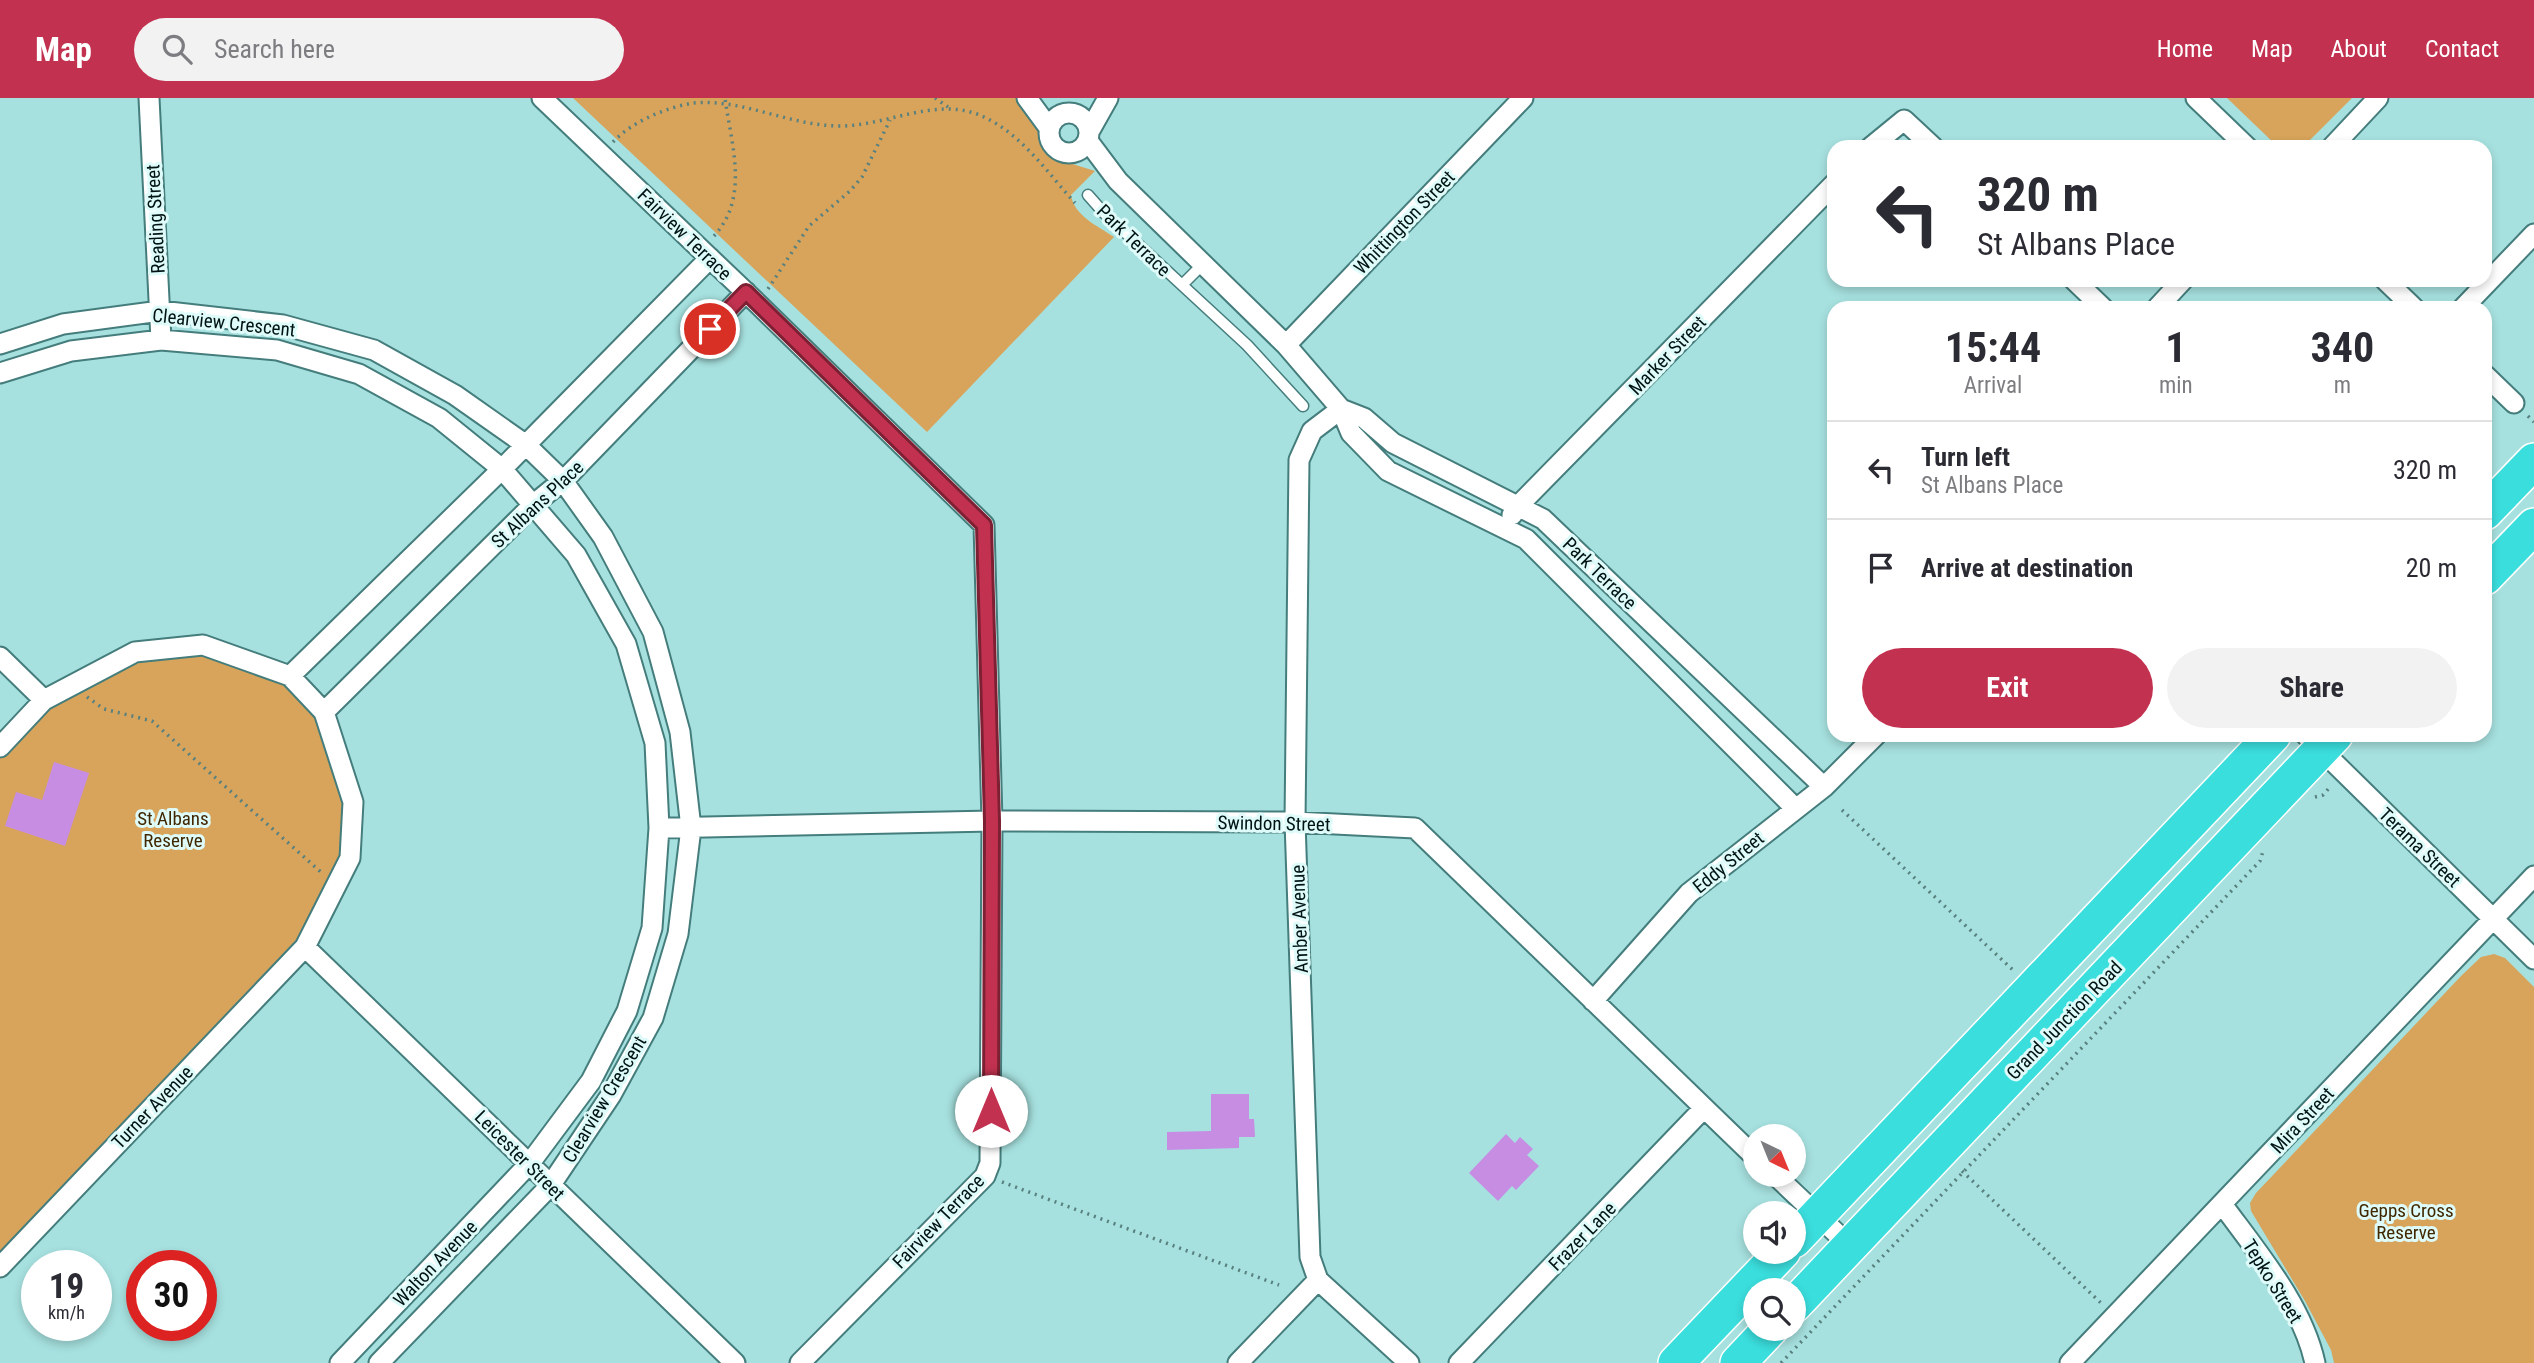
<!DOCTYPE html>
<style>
body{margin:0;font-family:"Roboto Condensed",sans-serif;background:#f2f2f3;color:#2b2b33;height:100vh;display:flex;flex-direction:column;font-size:26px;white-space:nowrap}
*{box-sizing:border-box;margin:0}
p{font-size:23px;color:#7c7c81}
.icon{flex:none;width:38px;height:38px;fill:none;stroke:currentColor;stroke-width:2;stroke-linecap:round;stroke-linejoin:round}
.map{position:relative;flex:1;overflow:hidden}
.drawer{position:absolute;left:1827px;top:203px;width:665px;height:441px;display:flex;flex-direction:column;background:#fff;border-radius:21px;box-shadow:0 4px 10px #0003}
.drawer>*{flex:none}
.top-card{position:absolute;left:1827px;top:42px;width:665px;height:147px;border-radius:21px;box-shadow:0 4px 10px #0003;background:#fff;color:#2b2b33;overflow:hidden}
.needle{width:46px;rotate:137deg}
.fabs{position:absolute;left:1743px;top:1026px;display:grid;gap:14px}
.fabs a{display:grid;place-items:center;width:63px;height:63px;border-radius:50%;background:#fff;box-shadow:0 4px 10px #0003;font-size:35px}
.speed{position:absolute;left:21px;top:1152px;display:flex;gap:14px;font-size:35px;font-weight:700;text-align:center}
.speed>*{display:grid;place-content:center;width:91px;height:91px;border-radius:50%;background:#fff;box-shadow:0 4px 10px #0003;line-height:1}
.speed small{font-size:18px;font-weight:400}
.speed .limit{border:10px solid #d22;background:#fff;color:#111}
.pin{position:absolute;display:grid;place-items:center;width:60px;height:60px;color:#fff;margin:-30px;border:4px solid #fff;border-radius:50%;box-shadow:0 2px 7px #0007}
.me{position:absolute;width:77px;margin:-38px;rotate:0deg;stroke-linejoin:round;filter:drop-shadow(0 0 5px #0008)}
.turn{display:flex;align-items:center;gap:24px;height:147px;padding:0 35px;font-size:32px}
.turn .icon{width:91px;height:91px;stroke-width:2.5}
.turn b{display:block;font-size:49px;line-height:60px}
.eta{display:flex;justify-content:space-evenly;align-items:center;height:119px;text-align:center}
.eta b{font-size:42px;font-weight:700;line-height:49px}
.action{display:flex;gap:14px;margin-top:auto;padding:14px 35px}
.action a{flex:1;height:80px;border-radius:42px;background:#c23250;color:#fff;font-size:28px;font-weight:700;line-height:80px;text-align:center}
.action a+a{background:#f2f2f3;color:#2b2b33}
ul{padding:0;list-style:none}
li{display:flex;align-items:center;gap:21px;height:98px;padding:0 35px;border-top:2px solid #e1e1e2}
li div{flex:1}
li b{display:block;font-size:26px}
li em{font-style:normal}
header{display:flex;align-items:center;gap:42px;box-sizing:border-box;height:98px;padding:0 35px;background:#c23250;color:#fff}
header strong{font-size:33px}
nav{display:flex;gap:38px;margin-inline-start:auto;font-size:24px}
.search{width:490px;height:63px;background:#f2f2f3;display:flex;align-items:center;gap:18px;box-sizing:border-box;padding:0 24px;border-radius:38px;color:#7c7c81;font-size:26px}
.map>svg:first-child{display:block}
</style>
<header>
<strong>Map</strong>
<div class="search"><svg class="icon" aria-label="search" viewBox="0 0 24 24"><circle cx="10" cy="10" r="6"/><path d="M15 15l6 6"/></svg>Search here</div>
<nav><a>Home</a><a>Map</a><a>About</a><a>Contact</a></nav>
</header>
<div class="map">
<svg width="2534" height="1265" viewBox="0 0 2534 1265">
<rect width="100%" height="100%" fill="#a6e1df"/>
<!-- green -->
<path fill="#d8a45b" d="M573,0H1019L1040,27L1046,46L1054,57L1063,63L1095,73L1071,97C1074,118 1098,128 1114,139L927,334Z
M2227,0H2352L2303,49H2278Z
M203,547L256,565L324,614L353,704L350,760L305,849L0,1169V649L44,602L135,554Z
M2494,856L2505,860L2534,889V1265H2334L2331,1252L2305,1203L2251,1113L2250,1105L2256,1095L2461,878L2481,859Z"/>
<!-- building -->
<path fill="#c68de3" d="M54,664L89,675L65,748L5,728L16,694L42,702Z
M1211,996H1249V1021H1254L1255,1039H1239V1050L1167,1052V1034L1211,1033Z
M1506,1036L1515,1045L1520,1039L1533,1051L1527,1057L1539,1068L1516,1092L1512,1088L1498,1103L1469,1075Z"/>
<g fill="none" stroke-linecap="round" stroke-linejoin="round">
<!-- lane casing -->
<g stroke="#447d7c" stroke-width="13">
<path id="lane" d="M1088,97L1103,114L1247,247L1303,308
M1182,187L1203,166"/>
</g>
<!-- street casing -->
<g stroke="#447d7c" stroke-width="23">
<path id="street" d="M149,0L161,242
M542,0L758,206L984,427L992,723L990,1065L985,1078L800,1265
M1027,0L1049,30
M2196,0L2247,49
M1049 35a20 20 0 1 1 40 0a20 20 0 1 1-40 0Z
M1090,32L1108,0
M1088,43L1118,83L1286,247L1341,311L1312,333L1299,362L1295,724L1310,1159L1318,1182L1409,1265
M1871,49L1904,22L1933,49
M2332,49L2378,0
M2074,182L2103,210
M2385,182L2414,210
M2157,210L2183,182
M2463,210L2534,136
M0,246L63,226L160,213L283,227L374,252L455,297L526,347L563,383L603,439L653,534L680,634L691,730L678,836L653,920L611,997L550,1088L379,1265
M1286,247L1523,0
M0,275L71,253L161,242L277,252L359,276L439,320L502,371L576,457L626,546L655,645L659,730L652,830L627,913L591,983L530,1065L340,1265
M2485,277L2514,305
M1512,417L1519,407L1834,86
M0,559L44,602
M290,578L502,371L710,160
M324,614L534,406L566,380L746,194
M2306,637L2534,861
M0,649L44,602L135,554L203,547L290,578L324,614L353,704L350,760L305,849L0,1169
M1795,710L1526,441L1388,373L1351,335L1341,311L1364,320L1393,345L1543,421L1824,689
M659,730L992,723L1295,724L1415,730L1755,1059
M305,849L735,1265
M1593,903L1689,795L1824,689L1876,637
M1774,1076L1850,1148
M2222,1106C2257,1154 2302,1206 2315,1265
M1238,1265L1318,1182
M1459,1265L1704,1010
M2070,1265L2534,778"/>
</g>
<!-- highway casing -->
<g stroke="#fff" stroke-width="38">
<path id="highway" d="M2485,414L2534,363
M2485,479L2534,428
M1794,1142L2273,637
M1794,1207L2335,637
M1676,1265L1783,1153
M1738,1265L1771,1230"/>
</g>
<!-- path -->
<path stroke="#58807f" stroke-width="3.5" stroke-dasharray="2 5" stroke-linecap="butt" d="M935,0L948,9
M613,44C633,23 665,10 693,5C742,0 789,28 840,28C885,28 933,0 977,16C1019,32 1046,73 1075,105
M714,138C750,99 731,46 725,0
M768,191L809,128L850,93L862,79L890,22
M2528,318L2534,324
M87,599L104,611L152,623L323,776
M2315,699L2323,697L2331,688
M1842,712L2014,873
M1962,1073L2101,1205
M1002,1084L1279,1187
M1781,1265L2260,763L2263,753"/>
<!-- lane -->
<use href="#lane" stroke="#fff" stroke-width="10"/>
<!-- street -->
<use href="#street" stroke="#fff" stroke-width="19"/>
<!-- highway -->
<use href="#highway" stroke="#3adedd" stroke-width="35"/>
</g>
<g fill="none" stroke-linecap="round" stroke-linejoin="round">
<!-- route casing -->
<g stroke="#7e2034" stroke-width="18">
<path id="route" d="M710,231L746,194L984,427L992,723L991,1013"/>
</g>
<!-- route -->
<use href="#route" stroke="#c23250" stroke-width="12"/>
</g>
<g text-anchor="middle" stroke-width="6" stroke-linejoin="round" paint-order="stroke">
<!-- street labels -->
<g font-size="19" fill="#001313" stroke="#defbfa">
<text transform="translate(155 121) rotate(-93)" y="7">Reading Street</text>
<text transform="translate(1404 124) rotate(-46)" y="7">Whittington Street</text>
<text transform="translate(685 136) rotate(44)" y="7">Fairview Terrace</text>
<text transform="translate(1134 142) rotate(44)" y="7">Park Terrace</text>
<text transform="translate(224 224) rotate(6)" y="7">Clearview Crescent</text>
<text transform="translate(1667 257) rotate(-46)" y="7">Marker Street</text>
<text transform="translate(537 406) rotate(-43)" y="7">St Albans Place</text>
<text transform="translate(1600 475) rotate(44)" y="7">Park Terrace</text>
<text transform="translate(1274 725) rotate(1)" y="7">Swindon Street</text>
<text transform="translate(2420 749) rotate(44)" y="7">Terama Street</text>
<text transform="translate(1728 764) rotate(-39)" y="7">Eddy Street</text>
<text transform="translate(1299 821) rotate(-92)" y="7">Amber Avenue</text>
<text transform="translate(2064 922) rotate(-46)" y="7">Grand Junction Road</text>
<text transform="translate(604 1001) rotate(-59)" y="7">Clearview Crescent</text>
<text transform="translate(152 1009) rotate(-46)" y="7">Turner Avenue</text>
<text transform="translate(2302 1022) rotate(-47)" y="7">Mira Street</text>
<text transform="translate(520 1057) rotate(45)" y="7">Leicester Street</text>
<text transform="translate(938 1123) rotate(-46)" y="7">Fairview Terrace</text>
<text transform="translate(1582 1138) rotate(-46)" y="7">Frazer Lane</text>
<text transform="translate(435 1165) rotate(-46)" y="7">Walton Avenue</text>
<text transform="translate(2273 1183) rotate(58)" y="7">Tepko Street</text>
</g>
<!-- park labels -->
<g font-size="19" fill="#412700" stroke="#defbfa">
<text x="173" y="727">St Albans<tspan x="173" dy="22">Reserve</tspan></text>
<text x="2406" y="1119">Gepps Cross<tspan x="2406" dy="22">Reserve</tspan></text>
</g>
</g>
</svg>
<div class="fabs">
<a><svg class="needle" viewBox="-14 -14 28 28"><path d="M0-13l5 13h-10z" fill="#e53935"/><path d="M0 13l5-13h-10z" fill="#7c7c81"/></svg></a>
<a><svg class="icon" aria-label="sound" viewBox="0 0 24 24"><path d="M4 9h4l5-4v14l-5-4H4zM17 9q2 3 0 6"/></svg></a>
<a><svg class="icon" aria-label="search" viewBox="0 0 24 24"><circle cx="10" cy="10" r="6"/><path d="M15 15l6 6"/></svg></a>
</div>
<div class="speed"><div>19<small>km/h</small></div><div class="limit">30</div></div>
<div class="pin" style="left:710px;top:231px;background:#d93025"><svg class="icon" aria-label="arrive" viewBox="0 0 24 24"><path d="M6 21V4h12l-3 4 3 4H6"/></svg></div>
<svg class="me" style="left:991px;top:1013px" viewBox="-20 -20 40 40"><circle r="19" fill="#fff"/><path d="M0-13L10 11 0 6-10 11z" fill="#c23250"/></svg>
<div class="top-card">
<div class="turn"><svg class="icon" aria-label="left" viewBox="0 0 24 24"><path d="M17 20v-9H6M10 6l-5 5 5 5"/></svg><div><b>320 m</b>St Albans Place</div></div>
</div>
<section class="drawer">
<div class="eta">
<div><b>15:44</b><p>Arrival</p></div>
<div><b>1</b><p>min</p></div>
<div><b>340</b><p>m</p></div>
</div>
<ul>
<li><svg class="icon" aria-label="left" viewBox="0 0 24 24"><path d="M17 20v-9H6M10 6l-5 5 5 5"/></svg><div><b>Turn left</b><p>St Albans Place</p></div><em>320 m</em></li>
<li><svg class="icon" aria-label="arrive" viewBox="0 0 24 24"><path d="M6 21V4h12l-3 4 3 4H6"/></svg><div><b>Arrive at destination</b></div><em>20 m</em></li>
</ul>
<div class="action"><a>Exit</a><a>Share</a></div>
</section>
</div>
